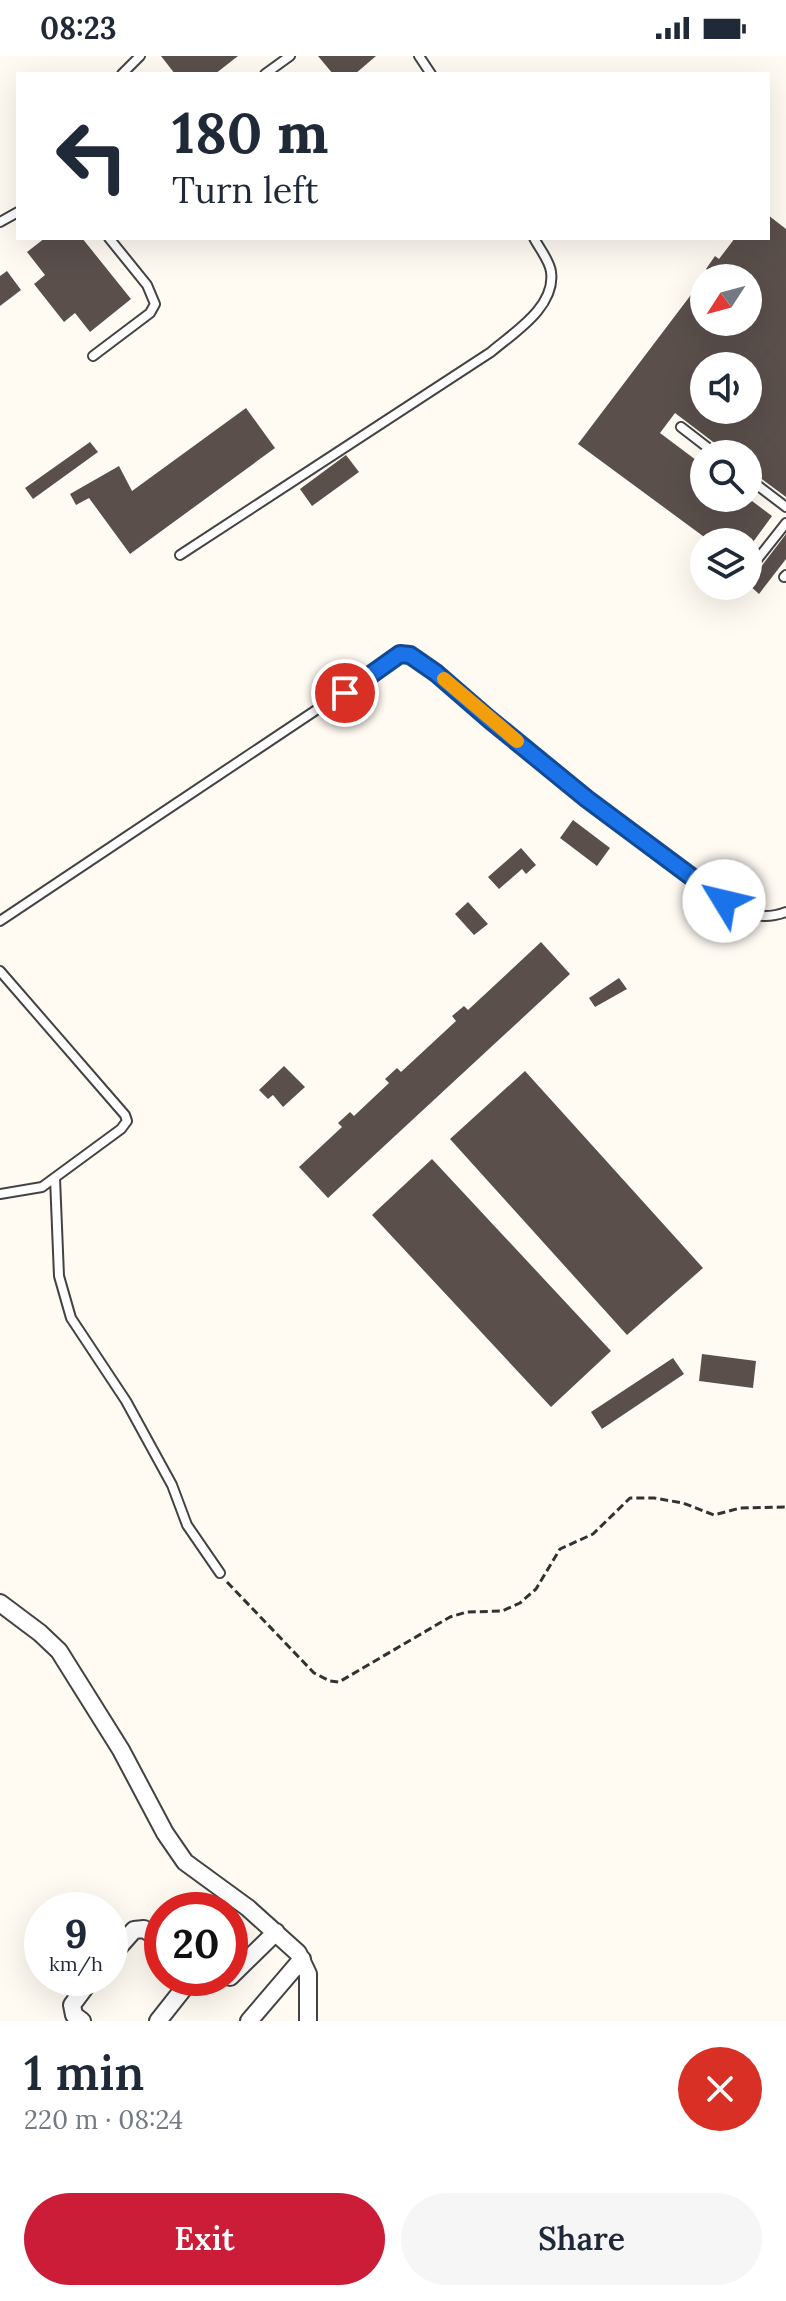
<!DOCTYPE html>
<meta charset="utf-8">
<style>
body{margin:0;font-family:Lora,serif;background:#f6f6f7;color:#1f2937;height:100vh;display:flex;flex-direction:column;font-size:30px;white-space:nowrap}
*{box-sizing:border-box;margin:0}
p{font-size:26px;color:#747a83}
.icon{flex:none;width:44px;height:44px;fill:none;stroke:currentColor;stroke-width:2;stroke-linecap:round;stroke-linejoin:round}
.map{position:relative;height:1965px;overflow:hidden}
.details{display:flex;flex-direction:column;background:#fff;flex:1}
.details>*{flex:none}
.top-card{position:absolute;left:16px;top:16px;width:754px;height:168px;border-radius:0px;box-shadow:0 8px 32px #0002;background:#fff;color:#1f2937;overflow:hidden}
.needle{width:52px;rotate:234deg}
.fabs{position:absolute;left:690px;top:208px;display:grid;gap:16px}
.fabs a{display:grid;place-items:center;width:72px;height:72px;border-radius:50%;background:#fff;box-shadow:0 8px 32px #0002;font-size:40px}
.speed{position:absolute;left:24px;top:1836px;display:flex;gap:16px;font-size:40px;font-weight:700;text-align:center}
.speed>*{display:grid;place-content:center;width:104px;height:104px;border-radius:50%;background:#fff;box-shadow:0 8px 32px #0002;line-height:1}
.speed small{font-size:20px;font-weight:400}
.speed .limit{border:12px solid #d22;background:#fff;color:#111}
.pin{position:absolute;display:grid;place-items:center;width:68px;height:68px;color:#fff;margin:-34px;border:4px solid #fff;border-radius:50%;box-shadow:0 2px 8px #0007}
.me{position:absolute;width:88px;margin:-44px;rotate:306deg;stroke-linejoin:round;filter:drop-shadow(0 0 6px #0008)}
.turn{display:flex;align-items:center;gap:28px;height:168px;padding:0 24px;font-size:36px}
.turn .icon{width:104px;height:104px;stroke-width:2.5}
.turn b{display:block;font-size:56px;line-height:68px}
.round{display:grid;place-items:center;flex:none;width:84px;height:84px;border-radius:42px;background:#f6f6f7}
.head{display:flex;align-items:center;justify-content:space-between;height:136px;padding:0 24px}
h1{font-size:48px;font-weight:600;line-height:60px}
.primary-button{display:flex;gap:16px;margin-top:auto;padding:16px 24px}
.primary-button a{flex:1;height:92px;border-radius:48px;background:#cb1d38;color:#fff;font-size:32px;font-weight:600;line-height:92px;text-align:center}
.primary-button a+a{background:#f6f6f7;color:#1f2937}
.status{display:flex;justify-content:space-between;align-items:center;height:56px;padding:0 40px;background:#fff;direction:ltr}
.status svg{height:22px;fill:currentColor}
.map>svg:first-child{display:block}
</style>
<div class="status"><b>08:23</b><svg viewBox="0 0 49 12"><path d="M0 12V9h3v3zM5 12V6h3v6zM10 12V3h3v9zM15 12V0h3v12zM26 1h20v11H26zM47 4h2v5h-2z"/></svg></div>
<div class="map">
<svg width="786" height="1965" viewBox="0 0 786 1965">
<rect width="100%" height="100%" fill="#fffbf3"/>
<!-- building -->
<path fill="#5a4f4b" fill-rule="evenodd" d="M161,0H238L215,18H175Z
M318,0H376L355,18H333Z
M768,159L786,173V441L748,413V398H729L675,357L660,377L704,410V442H748L772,460L753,486H711L578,388L709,215L706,213L715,200L719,203L735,182H768ZM704,222H748V266H704ZM704,310H748V354H704Z
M45,182H82L131,243L90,276L75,257L64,266L34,228L45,219L27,196Z
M7,215L21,234L0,250V220Z
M246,352L275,392L130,498L89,442L76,449L70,438L119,410L132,435Z
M90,386L98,396L33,443L25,432Z
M346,399L359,416L312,450L300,433Z
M786,478V503L759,538L748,528Z
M573,764L610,792L597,810L560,782Z
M521,792L536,809L526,818L522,813L499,833L488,821Z
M468,846L488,868L474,879L455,858Z
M541,886L570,918L328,1142L299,1111L342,1071L338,1067L350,1056L354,1060L389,1027L385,1023L397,1012L401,1016L456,965L452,960L464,950L468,954Z
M619,922L627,933L595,951L589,942Z
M284,1010L305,1031L283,1051L273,1039L268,1043L259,1034Z
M525,1015L703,1212L627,1279L450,1083Z
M432,1103L611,1295L551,1351L372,1159Z
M702,1298L756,1305L753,1332L699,1325Z
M673,1302L684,1318L602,1373L591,1356Z"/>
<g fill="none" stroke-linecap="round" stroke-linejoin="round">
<!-- lane casing -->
<g stroke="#434343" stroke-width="12">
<path id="lane" d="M419,0L431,18
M122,18L140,0
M265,18L290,0
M0,166L18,156
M93,300L150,257L155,248L147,229L109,182
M681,371L716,398
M748,422L786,451
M180,499L491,296C513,277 556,251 551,216C550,205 539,192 534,182
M756,505L786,467
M784,521L786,519
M0,865L400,598L406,597C440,612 463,643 492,666C569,726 644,788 724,845C745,858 762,865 786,856
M0,915L125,1059L127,1065L121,1073L42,1131L0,1138
M55,1122L59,1220L71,1262L126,1345L172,1429L187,1469L220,1517"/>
</g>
<!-- street casing -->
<g stroke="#434343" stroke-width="20">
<path id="street" d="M0,1547L40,1577L59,1595L121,1694L165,1777L185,1806L248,1852L298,1897L308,1918V1965
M110,1901L134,1874L144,1873L162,1885
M230,1921L276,1876
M82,1965L74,1959L72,1949L92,1922
M158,1965L192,1922
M249,1965L302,1903"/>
</g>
<!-- path -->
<path stroke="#323232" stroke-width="3" stroke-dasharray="8 4" stroke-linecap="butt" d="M227,1526L314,1617L330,1625L339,1626L450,1561L467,1556L502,1555L520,1547L536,1533L560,1493L593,1478L630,1442H654L683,1447L714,1459L740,1452L786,1451"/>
<!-- lane -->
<use href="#lane" stroke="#fff" stroke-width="8"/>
<!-- street -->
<use href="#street" stroke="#fff" stroke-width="16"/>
</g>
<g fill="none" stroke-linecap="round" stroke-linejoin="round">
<!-- route casing -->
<g stroke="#114b97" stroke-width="20">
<path id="route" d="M345,637L400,598L410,599L436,617L489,663L587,743L724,845"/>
</g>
<!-- route -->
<use href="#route" stroke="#1a73e8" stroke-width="14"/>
<!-- slow -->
<path stroke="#f59e0b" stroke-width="14" d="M444,623L517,685"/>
</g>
</svg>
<div class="fabs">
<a><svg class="needle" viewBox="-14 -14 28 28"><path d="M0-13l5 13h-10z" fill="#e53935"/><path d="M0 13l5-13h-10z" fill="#747a83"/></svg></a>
<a><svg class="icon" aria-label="sound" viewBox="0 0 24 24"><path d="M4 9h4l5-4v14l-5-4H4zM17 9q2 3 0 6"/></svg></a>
<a><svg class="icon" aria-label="search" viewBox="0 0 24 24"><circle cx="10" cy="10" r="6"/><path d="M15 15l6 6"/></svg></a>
<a><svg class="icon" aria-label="layers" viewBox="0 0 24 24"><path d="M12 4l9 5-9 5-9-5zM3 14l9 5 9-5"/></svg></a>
</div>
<div class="speed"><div>9<small>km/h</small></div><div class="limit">20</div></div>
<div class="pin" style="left:345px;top:637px;background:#d93025"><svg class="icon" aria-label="arrive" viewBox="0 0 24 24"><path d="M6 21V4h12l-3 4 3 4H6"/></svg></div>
<svg class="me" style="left:724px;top:845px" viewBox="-20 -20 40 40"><circle r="19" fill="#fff"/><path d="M0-13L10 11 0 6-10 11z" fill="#1a73e8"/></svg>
<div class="top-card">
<div class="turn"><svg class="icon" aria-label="left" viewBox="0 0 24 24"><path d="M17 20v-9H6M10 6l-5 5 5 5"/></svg><div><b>180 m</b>Turn left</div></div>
</div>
</div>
<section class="details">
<div class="head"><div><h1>1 min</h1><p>220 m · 08:24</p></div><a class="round" style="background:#d93025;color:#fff"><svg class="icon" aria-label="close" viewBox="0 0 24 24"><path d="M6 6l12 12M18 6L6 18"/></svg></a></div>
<div class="primary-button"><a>Exit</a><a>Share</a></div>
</section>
